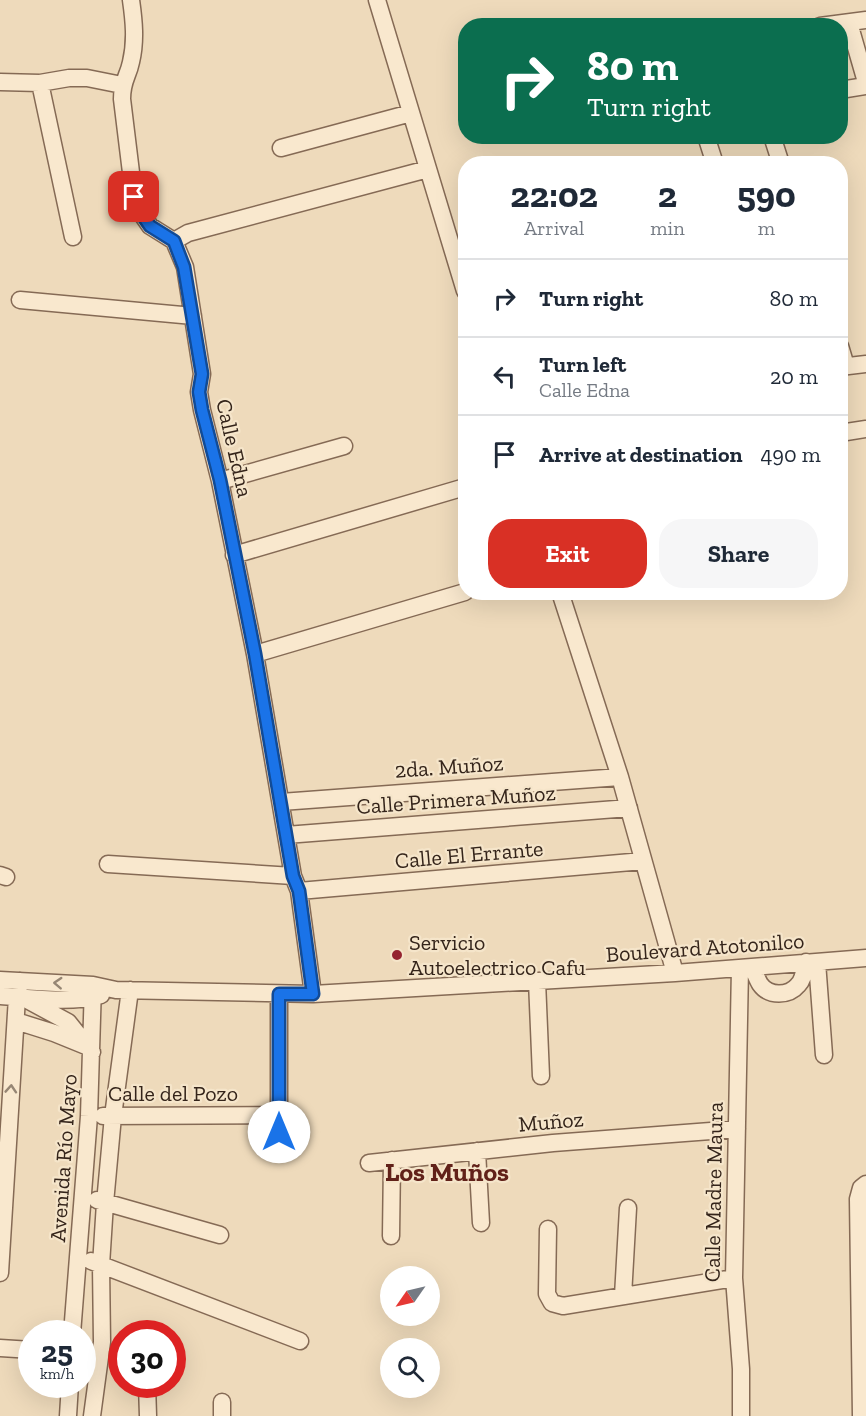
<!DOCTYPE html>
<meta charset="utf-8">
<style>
body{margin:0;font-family:"Zilla Slab",serif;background:#f6f6f7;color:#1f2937;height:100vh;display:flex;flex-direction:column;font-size:22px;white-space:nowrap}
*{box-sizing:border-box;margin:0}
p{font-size:20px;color:#747a83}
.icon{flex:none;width:33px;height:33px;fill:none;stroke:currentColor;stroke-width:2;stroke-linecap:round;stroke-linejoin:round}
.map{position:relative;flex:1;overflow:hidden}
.side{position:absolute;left:458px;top:156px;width:390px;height:444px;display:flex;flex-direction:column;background:#fff;border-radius:24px;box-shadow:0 6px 24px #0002}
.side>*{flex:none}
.banner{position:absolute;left:458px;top:18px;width:390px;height:126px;border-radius:24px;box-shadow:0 6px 24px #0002;background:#0b6e4f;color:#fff;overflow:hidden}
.needle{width:39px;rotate:236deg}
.controls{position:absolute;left:380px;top:1266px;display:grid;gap:12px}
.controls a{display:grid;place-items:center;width:60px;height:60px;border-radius:50%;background:#fff;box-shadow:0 6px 24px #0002;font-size:30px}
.speed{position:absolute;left:18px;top:1320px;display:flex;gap:12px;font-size:30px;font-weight:700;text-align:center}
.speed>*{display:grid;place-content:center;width:78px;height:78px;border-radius:50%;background:#fff;box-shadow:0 6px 24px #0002;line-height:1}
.speed small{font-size:15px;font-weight:400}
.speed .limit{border:9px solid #d22;background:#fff;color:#111}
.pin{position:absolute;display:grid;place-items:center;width:51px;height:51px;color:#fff;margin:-26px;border-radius:12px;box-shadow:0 3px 9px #0006}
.me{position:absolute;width:66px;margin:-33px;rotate:0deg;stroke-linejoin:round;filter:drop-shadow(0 0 4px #0008)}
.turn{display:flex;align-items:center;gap:21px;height:126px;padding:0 30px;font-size:27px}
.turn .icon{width:78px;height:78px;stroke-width:2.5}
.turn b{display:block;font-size:42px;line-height:51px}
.eta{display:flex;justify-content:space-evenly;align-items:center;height:102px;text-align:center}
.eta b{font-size:36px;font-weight:700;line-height:42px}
.primary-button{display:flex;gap:12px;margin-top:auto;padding:12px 30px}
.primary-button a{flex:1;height:69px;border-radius:24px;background:#d93025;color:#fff;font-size:24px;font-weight:700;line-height:69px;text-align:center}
.primary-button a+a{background:#f6f6f7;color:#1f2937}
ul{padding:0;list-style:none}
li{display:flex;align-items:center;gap:18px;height:78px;padding:0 30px;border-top:2px solid #e0e1e3}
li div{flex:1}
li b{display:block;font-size:22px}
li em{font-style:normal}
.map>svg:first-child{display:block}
</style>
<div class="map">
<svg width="866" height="1416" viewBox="0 0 866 1416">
<rect width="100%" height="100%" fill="#eedabb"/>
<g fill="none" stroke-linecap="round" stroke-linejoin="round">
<!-- minor casing -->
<g stroke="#856a55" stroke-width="19">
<path id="minor" d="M131,0C134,21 136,41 131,62C128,77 122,80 122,99L134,197L141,213L150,226L174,241L185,267L202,374L199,392L202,410L220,481L255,654L293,876L299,891L313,994
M377,0L465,291
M849,23L866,82
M820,26L866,20
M0,82L40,83L69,78H87L122,85
M40,83L73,237
M840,90L866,86
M706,136L715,164
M772,136L781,164
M281,148L411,113
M174,241L188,233L428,169
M20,300L193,316
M840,346L846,366
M840,367L866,364
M840,433L866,429
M220,481L344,446
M234,555L465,487
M560,592L620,777L675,973
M255,654L465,592
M281,802L620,777
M286,835L629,808
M108,864L293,876
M0,875L6,877
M299,891L643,861
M817,962L824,1055
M752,967C755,973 757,979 760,984C769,997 789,996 798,985C804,979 804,970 806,962
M740,968L734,1278L741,1369V1416
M0,980L93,985L116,990L313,994L675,973L866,958
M537,981L541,1076
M0,996C30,998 72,1004 101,995
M29,1001L68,1022L92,1052
M16,1021L54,1033L86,1046
M103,1116L279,1115
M279,1148V994
M477,1151L481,1223
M369,1163L553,1143L737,1129
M97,1200L220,1235
M548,1229L547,1294L552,1303L563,1306L734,1278
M391,1236L392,1160
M91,1261L300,1341
M0,1273L17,997L20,981
M623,1296L628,1208
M72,1334L89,1116L93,985
M0,1348L32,1350
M147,1384L148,1416
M222,1402V1416
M68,1416L70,1384
M92,1416L102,1342L101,1265L105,1203L113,1116L130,990
M861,1416L858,1199L861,1188L866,1184"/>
</g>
<!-- minor -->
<use href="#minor" stroke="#f9e8ce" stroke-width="16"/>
</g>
<!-- one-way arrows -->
<defs><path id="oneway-chevron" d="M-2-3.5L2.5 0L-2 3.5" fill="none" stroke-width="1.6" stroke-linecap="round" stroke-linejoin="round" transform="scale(1.5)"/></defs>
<g stroke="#968674">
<use href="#oneway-chevron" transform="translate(58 983) rotate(-177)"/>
<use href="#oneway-chevron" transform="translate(11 1089) rotate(-86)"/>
</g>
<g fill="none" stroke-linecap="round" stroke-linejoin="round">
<!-- route casing -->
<g stroke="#114b97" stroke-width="15">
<path id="route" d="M134,197L141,213L150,226L174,241L184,267L202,374L199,392L202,410L220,480L255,654L293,876L299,891L313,994H279V1132"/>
</g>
<!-- route -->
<use href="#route" stroke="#1a73e8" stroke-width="10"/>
</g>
<!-- markers -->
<circle fill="#952430" stroke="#f5e5ca" stroke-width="2" cx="397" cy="955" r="6"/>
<g text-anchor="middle" stroke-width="4.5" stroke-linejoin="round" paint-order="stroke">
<!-- street labels -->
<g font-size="22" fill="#34241a" stroke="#f5e5ca">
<text transform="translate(235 448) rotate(77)" y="8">Calle Edna</text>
<text transform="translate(449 766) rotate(-4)" y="8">2da. Muñoz</text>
<text transform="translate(456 799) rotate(-4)" y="8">Calle Primera Muñoz</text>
<text transform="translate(469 854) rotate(-5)" y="8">Calle El Errante</text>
<text transform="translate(705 947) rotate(-4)" y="8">Boulevard Atotonilco</text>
<text x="173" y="1101">Calle del Pozo</text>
<text transform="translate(551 1121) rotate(-5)" y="8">Muñoz</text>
<text transform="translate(63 1158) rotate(-86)" y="8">Avenida Río Mayo</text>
<text transform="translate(713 1192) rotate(-89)" y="8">Calle Madre Maura</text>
</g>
<!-- poi labels -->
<g font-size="22" fill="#34241a" stroke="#f5e5ca" text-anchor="start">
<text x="409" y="950">Servicio<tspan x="409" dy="25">Autoelectrico Cafu</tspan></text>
</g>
<!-- quarter labels -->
<g font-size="26" font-weight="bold" fill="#612119" stroke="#f5e5ca">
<text x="447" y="1181">Los Muños</text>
</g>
</g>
</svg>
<div class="controls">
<a><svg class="needle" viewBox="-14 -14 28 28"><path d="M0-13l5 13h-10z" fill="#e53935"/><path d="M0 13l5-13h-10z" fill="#747a83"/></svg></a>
<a><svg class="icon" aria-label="search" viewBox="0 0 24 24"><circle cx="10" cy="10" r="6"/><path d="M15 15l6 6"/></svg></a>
</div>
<div class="speed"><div>25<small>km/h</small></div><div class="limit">30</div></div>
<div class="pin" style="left:134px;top:197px;background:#d93025"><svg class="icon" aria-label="arrive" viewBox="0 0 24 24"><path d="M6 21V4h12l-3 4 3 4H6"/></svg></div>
<svg class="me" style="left:279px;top:1132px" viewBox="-20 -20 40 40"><circle r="19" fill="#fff"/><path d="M0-13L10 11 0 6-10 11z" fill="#1a73e8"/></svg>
<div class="banner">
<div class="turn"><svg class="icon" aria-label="right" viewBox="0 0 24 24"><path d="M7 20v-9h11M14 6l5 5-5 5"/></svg><div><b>80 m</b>Turn right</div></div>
</div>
<section class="side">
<div class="eta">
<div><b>22:02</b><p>Arrival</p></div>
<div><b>2</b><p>min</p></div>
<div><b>590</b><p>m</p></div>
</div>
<ul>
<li><svg class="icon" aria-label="right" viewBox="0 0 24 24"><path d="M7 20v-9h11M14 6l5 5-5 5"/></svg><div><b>Turn right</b></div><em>80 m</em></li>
<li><svg class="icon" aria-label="left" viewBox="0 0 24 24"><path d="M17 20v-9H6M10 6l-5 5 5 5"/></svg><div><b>Turn left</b><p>Calle Edna</p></div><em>20 m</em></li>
<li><svg class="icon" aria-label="arrive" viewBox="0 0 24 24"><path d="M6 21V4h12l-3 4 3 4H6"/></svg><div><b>Arrive at destination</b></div><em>490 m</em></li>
</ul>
<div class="primary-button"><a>Exit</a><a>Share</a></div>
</section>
</div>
